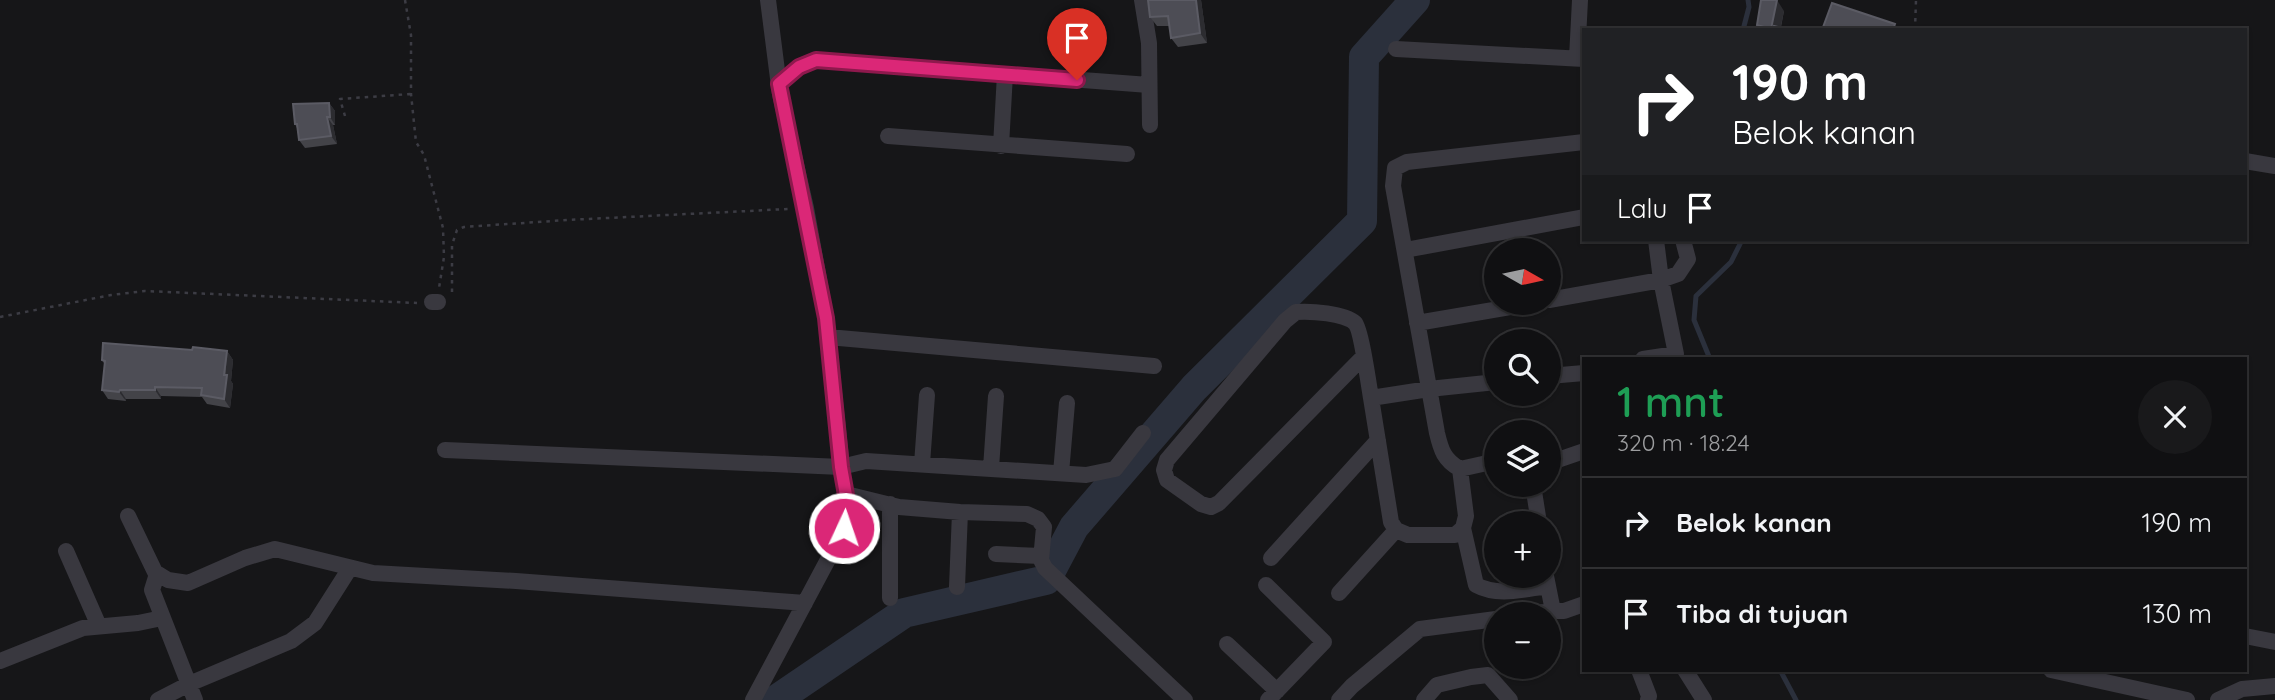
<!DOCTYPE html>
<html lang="id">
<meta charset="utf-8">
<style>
body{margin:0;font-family:Quicksand,sans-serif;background:#19191b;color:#f1f3f6;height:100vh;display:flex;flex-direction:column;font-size:26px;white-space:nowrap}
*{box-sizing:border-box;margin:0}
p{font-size:23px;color:#9c9d9f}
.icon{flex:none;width:38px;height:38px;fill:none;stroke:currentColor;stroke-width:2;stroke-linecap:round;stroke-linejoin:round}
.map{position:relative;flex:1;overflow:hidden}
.side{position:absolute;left:1582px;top:357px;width:665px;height:315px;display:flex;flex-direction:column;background:#101012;border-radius:0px;box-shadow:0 2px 5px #0004,0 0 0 2px #303032}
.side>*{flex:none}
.top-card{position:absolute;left:1582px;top:28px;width:665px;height:214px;border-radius:0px;box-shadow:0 2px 5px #0004,0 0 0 2px #303032;background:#202124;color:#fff;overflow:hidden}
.needle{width:46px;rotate:99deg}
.tools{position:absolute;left:1484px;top:238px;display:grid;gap:14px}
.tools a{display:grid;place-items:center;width:77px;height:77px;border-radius:50%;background:#101012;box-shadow:0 2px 5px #0004,0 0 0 2px #303032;font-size:35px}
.pin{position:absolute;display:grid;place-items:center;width:60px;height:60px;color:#fff;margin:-72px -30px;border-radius:50% 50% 50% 0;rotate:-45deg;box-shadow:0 0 7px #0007}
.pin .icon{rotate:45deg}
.me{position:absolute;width:77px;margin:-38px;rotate:3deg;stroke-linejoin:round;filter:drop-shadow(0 0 5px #0008)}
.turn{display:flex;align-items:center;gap:24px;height:147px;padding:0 35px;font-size:32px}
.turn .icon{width:91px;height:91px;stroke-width:2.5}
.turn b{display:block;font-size:49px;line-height:60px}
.then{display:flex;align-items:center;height:66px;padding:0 35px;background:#0003;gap:14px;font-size:26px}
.round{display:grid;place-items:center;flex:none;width:74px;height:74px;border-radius:37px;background:#19191b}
.head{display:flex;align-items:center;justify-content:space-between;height:119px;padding:0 35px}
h1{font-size:42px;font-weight:600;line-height:52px;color:#1e9e55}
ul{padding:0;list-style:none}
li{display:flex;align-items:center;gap:21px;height:91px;padding:0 35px;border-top:2px solid #303032}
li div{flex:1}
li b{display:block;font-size:26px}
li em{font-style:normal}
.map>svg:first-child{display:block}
</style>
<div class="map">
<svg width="2275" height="700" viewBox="0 0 2275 700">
<rect width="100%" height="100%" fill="#161618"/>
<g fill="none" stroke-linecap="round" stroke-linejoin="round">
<!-- stream -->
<path stroke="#2b303c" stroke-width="5" d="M1743,30L1749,7L1748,0
M1710,359L1694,320L1696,296L1731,262L1742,240
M1780,670L1796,700"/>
<!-- river -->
<path stroke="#2b303c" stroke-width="30" d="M776,700L904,613L1046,580L1074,527L1194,388L1362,221L1364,57L1415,0"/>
<!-- path -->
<path stroke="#3c3c44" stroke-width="2.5" stroke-dasharray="3.5 5" stroke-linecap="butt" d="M405,0L411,35V94L416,142L424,155L443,228L444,257L439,288
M1915,30L1916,0
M345,116L340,99L411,94
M452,292V245L457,230L464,227L567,220L788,209
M0,317L111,295L145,291L417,303"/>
<!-- minor -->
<path stroke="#39383f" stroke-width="16" d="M1142,0L1149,43L1150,125
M1396,49L1584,59
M1577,58L1580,0
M779,84L799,67L816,60L1149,85
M888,136L1127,154
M1001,146L1005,74
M2245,161L2275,166
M1405,250L1584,217
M1549,300L1661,280L1678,274L1688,259L1683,240
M432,302H438
M1417,323L1534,303
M828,337L1154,366
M1364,356L1219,503L1211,507L1201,504L1167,480L1164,470L1167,460L1285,321L1296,312C1311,311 1344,313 1355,323C1361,329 1369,386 1371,398L1429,389L1496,382
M1643,359L1676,354L1661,280L1656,240
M1549,376L1584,373
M1371,398L1391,522L1396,530L1408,535H1455L1463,528
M445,450L841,467L866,461L1086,475L1115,469L1143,433
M1496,461L1460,469C1444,460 1441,450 1437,433L1393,186L1395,168L1407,162L1584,142
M1549,463L1584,451
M922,464L927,395
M991,468L996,396
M1460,469L1466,516L1463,528L1476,585C1498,597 1524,589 1548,586
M1061,473L1067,403
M1533,485L1539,523
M846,494L899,507L960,512L1027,514L1038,519L1044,527L1041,560L1045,568L1185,700
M890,504V598
M128,516L155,572L168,580L188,583L245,558L275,549L373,573L516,581L805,603
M66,551L99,626
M996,554L1041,556
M1271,558L1378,440
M157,574L152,590L195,700
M1546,576L1553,611H1564L1584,604
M1266,585L1324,642L1268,700
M957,587L960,512
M1339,593L1396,530
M1528,614L1553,611
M2245,636L2275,642
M1227,644L1277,691
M0,661L83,628L138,623L162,618
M1639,670L1649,696L1648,700
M1685,670L1704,700
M2051,670L2187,700
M158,700L189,684L291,641L315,623L350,568
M753,700L840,537L844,528L846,504L826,318L806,208L780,94L768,0
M1339,700L1352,686L1420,629L1496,619
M1424,700L1437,685L1471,677L1488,675L1510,700
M2218,700L2242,689L2275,686"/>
</g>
<!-- wall -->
<path fill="#434348" d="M1148,0H1201L1207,43L1178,47L1171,38L1169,26H1157L1150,17Z
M1784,11L1781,27L1790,30H1760L1757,25Z
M329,103L335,111V125H333L337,144L305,148L299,140L297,128L295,124Z
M192,350L227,351L233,360L231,381L233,384L230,408L207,404L202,397L161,396V399H126V401L108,399L102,390L105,365L102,360Z"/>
<!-- shaded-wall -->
<path fill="#2c2c30" d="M1196,0H1201L1207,43L1200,33Z
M1777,0L1784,11L1780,30H1772L1771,29Z
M329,103L335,111V125L330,117Z
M327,117L333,125L337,144L331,136Z
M227,351L233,360L231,381L233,384L230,408L224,399Z
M155,387L161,396V399L155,390Z
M120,390L126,399V401L119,392Z"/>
<!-- building -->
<path fill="#4d4d55" stroke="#5b5b64" stroke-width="2" d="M1148,0H1196L1200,33L1171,38L1168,16L1150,17Z
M1761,0H1777L1771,29L1757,25Z
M1832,3L1895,24L1893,30H1822Z
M1774,26L1790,30H1773Z
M329,103L330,117H327L331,136L299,140L297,124H295L293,104Z
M103,343L192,350L193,347L227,351L224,375H227L224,399L201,395L202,388L155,387V390H120L119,392L102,390L105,361L102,360Z"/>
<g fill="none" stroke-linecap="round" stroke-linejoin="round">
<!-- route casing -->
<g stroke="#8e194d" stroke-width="18">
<path id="route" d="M844,528L846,495L841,467L826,318L779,84L799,67L816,60L1077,80"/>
</g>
<!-- route -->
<use href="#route" stroke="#db2777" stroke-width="12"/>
</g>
</svg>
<div class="tools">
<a><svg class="needle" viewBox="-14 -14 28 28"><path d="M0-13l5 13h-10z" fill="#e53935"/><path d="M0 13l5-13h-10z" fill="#9c9d9f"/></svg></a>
<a><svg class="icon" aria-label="search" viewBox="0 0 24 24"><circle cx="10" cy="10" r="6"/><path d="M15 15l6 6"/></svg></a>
<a><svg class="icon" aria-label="layers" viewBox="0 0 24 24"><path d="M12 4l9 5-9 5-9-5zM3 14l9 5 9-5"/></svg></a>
<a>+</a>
<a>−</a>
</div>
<div class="pin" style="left:1077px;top:80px;background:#d93025"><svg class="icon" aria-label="arrive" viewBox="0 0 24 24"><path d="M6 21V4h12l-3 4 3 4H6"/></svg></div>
<svg class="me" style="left:844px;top:528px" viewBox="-20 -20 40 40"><circle r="17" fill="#db2777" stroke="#fff" stroke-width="3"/><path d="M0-11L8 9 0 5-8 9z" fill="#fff"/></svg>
<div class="top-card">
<div class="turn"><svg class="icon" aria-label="right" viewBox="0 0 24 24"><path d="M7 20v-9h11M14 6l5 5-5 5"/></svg><div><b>190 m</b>Belok kanan</div></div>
<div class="then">Lalu<svg class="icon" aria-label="arrive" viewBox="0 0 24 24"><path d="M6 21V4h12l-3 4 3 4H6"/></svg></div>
</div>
<section class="side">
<div class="head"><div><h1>1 mnt</h1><p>320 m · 18:24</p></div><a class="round"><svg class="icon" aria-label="close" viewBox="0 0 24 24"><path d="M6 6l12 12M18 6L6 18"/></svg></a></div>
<ul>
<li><svg class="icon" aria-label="right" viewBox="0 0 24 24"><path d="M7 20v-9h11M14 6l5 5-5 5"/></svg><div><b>Belok kanan</b></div><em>190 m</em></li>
<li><svg class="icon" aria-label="arrive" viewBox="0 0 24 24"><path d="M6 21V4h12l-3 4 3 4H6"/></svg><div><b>Tiba di tujuan</b></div><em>130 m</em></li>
</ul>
</section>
</div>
